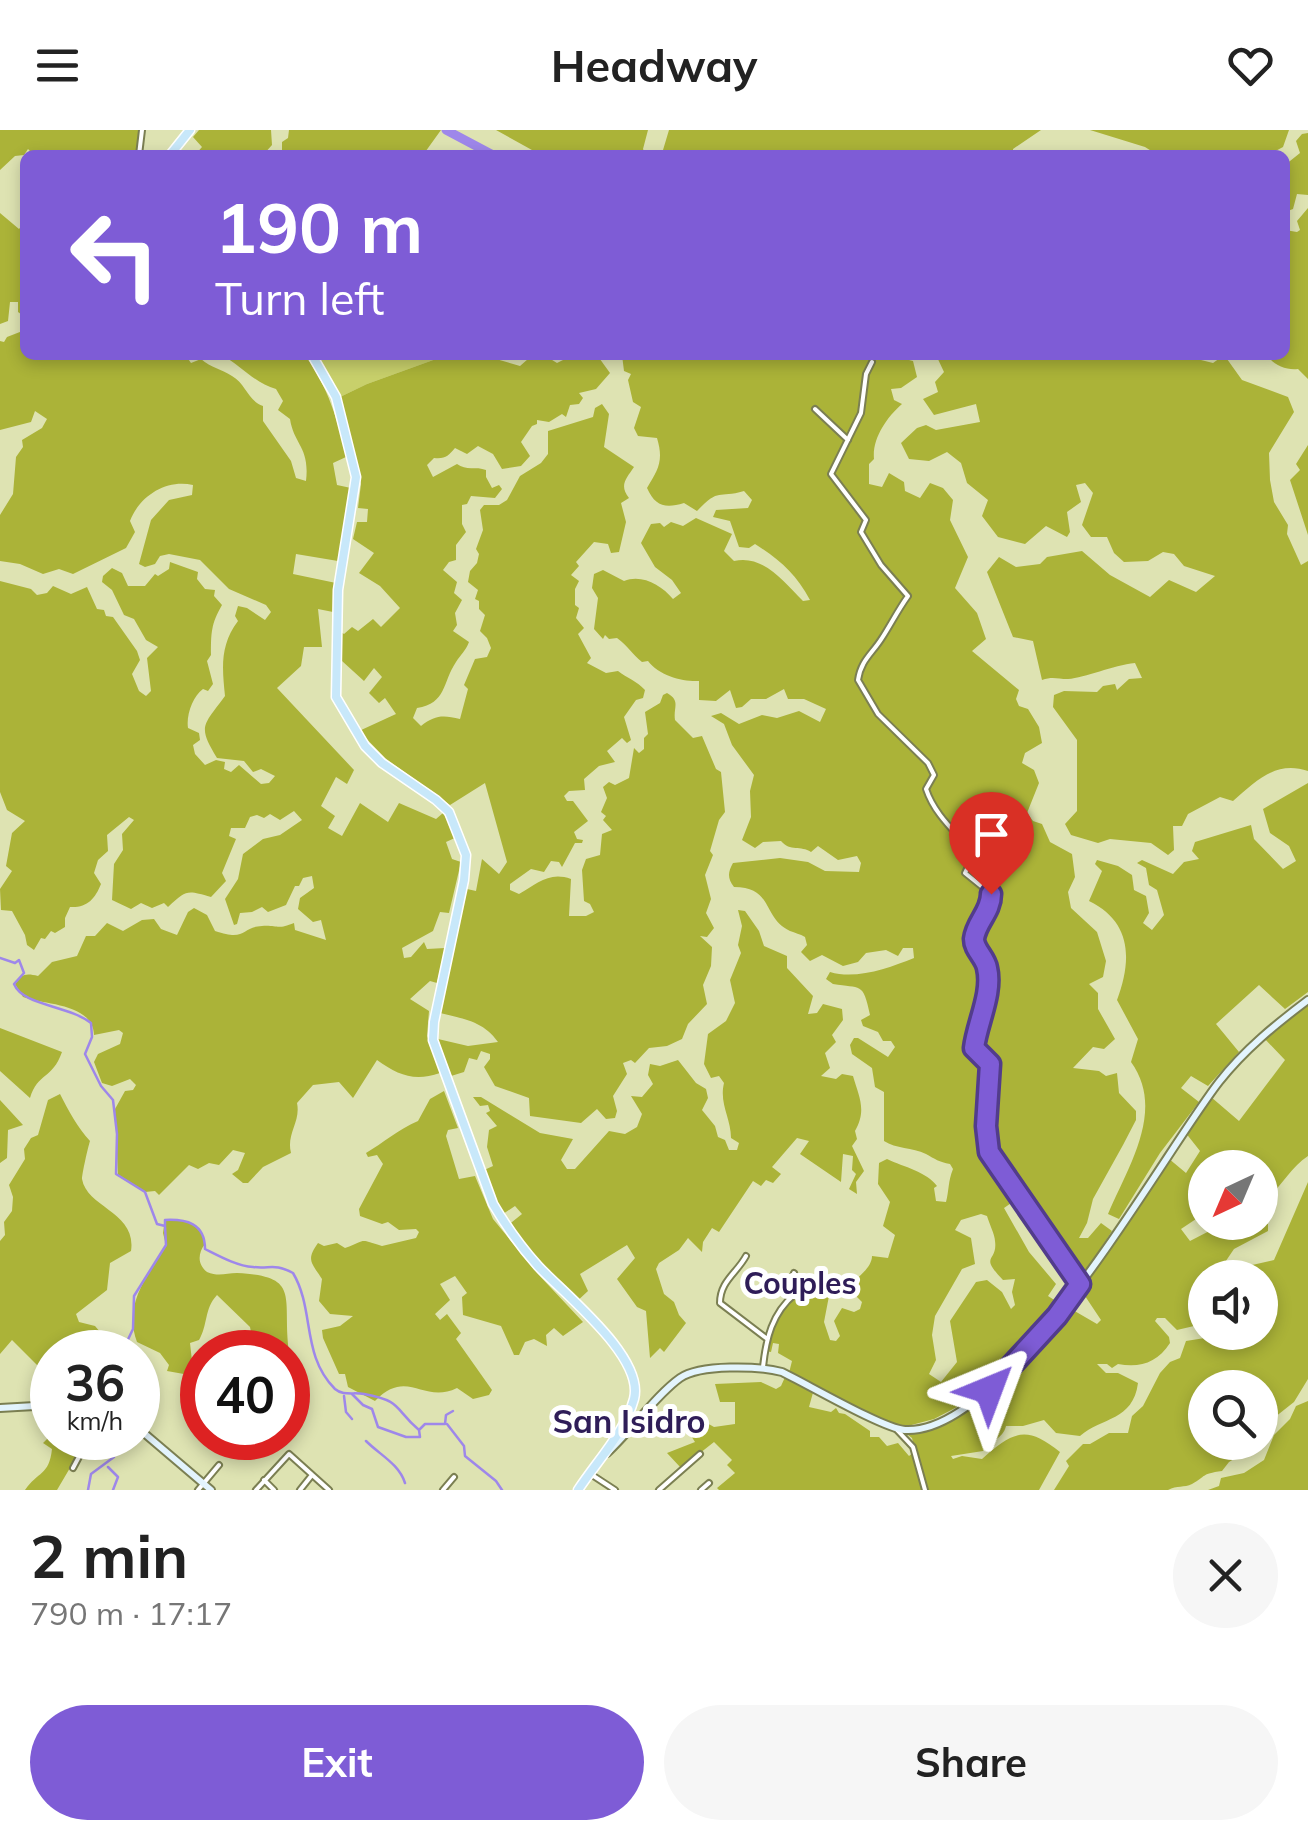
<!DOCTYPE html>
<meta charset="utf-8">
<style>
body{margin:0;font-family:Mulish,sans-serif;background:#f6f6f6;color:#222;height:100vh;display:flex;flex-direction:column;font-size:38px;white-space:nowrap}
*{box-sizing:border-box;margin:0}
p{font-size:32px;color:#767676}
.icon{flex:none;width:55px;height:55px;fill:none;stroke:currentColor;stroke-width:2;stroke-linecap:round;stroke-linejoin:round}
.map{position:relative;height:1360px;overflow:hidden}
.sheet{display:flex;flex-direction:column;background:#fff;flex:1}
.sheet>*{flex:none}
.top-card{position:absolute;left:20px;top:20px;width:1270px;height:210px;border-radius:15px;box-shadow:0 5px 15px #0003;background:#7e5cd6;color:#fff;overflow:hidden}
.needle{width:65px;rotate:224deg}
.buttons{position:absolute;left:1188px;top:1020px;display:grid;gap:20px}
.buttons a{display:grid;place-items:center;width:90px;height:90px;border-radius:50%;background:#fff;box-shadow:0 5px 15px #0003;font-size:50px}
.speed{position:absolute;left:30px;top:1200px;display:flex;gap:20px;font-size:50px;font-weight:700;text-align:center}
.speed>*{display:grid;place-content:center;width:130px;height:130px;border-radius:50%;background:#fff;box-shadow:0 5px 15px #0003;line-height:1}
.speed small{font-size:25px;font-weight:400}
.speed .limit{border:15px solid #d22;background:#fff;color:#111}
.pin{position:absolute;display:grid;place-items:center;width:85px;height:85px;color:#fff;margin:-102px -42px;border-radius:50% 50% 50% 0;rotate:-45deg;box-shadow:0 0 10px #0007}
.pin .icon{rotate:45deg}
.me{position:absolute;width:110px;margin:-55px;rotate:44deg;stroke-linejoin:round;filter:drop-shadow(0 0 8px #0008)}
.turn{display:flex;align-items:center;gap:35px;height:210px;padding:0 30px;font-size:45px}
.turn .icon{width:130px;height:130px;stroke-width:2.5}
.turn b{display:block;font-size:70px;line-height:85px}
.round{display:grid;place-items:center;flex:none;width:105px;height:105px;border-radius:52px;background:#f6f6f6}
.head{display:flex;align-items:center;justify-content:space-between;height:170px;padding:0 30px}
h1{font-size:60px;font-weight:700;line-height:75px}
.cta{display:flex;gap:20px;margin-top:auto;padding:20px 30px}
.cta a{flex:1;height:115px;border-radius:60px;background:#7e5cd6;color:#fff;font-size:40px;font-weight:700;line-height:115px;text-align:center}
.cta a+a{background:#f6f6f6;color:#222}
header{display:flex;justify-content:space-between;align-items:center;height:130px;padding:0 30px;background:#fff;font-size:45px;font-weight:700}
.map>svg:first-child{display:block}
</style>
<header><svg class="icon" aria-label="menu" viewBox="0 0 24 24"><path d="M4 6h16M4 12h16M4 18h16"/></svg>Headway<svg class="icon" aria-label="heart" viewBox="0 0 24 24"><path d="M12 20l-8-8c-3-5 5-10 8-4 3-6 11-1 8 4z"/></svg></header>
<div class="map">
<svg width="1308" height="1360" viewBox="0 0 1308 1360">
<rect width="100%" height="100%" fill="#dee3b2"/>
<!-- green -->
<path fill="#c8d06b" d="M316,225H447L367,254L340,267Z"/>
<!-- forest -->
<path fill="#abb338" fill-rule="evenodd" d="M0,0H139L138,25H34L28,19L24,25L15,26L0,40Z
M199,0H271L272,15L263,25H195L202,17L193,7Z
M289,0H441L423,25H282V12L288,8Z
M496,0H648L643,19L646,25H541Z
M669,0H1041L1013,19V25H670L663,20Z
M1090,0H1289L1283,17L1268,25H1152L1153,22L1145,17Z
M1308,3V65L1297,64L1293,79L1285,82V35L1300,23L1296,11L1302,4Z
M1308,78V249L1298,239C1287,241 1272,234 1267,225H1285V100L1297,102L1300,100L1297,91Z
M0,83L19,99L25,92V187L18,182V172H10L8,191L0,194Z
M25,200V225L186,226L191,233L201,229C211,238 222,239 232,246C246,254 248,271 263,276V291L291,331L296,348L306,351C310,317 294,315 290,289L278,280L283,271L276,259C256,254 240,235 222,225H305C328,257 338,290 346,327L333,333L337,355L351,358L338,431L296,424L293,444L336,453L333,482L318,479L322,517H304L301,536L277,558L354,640L347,654L336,647L321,676L335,686L328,698L342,706L360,673L388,692L399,673L436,689L443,683L457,707L446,712L452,729L461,732L449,783L440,782L433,801L402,818L404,828L411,827L424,812L427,819L445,818L437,853L430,851L410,869L429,881L427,906L440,943C414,952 398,945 377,930L353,968L339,952L313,955L297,973C301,992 286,1004 291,1023L263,1037L248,1053H243L232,1044L238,1040L245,1023L233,1020L219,1035L209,1033L198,1039L189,1035L159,1065L155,1061L145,1062L118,1046L115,979L125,961L133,960L136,955L130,949L112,956L102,953L94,932L98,924L120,914L123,903L119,900L94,905C93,873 44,875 23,867L15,854C21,844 26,843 38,846L52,832L77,826L86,806H95L107,793L123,801L142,790L154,789L161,799L177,805L188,782L194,778L207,785L215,801C247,812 241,797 262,796C278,795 277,800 294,793L295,800L326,810L321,790L313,792L298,779L300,768L314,758L312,746L303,748L299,756H295L286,775L268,782L262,777L252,782L240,783L237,794L234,795L225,769L238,749L243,724L263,709L280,705L302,690L294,681L280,690L270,684L264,688L257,685L250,687L245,698H231L229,706L236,709L222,743L226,751L211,767C186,760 187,760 168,777L164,773L152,778L141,773L131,779L112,770L114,734L123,720L122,704L134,690L129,687L107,705L108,721L98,730L94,743L101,754C95,769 87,778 70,777L65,788V797L55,803L51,801L45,809L41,808L34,820L27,815L25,805L12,781L1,780L0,759L12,741L6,736L12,703L25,691L7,680L0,662V451L31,459L37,465L47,463L53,456L71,464L87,457L97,479L104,480L106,486L113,487L137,521L140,530L132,544L139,561L146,566L151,561L147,528L158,517L146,510L134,489L124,485L112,460L102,452L103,446L112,438L122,443L128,456H145L155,444L158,446L169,439L170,432L198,442L197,449L205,459L215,460L214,466L222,475C211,494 211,503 211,525L207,531L213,554L208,561L203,559C193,566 186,585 188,598L199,603L200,610L193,615L195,624L205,635L216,630L225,632L224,639L231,642L239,635L261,654L269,653L275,646L261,639L253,642L244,631L217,628C198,596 202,597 225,566C222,537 220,515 238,491L235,486L238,476L247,478L265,490L271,482L266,475L229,459L200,430L169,424L160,426L155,434L145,437L139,434L151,390L169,370L192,365L193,355C167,349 140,365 130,391L135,402L126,418L73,444L59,439L43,444L20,434L0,431V385L13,364L16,327L23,317L22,310L42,298L47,289L35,281L31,292L0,300V211L4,212L7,207Z
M447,225H482L520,236L528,229L524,225H544L557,233L573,225H597L610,243L596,259L579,263L583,268L579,274L570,275L566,287L562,284L549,292L537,290V294L532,296L521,312L530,326L521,336L502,339L493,324L478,316L467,324L455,318C448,326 446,329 434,328L427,335L433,347L457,334C466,341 476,336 486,340V347L492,358L499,355L502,359L495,368L471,366L467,374L462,375V394L466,402L456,415V430L449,432L443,440L457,452L454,463L462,470L455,483L457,495L453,501L469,512C465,522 461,524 456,532C442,553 447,573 417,578L413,588L421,596C435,585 443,585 460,589L468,559L464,555L475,529L487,527L491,518L487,508L480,501L485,485L479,479V471L475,469L478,460L468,452L470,441L477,433L479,424L476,419L483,400L480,380L484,375H499L507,370L520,346L541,333L548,324V301L593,287L595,278L602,274L609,284L604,317L634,337C626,349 619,355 629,368L621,373L626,392L619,422L611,423L608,414L594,412L576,432L579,436L571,445L579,451L575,459V475L579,478L576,488L584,498L578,504L591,528L587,533L606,543L618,541C627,548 637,551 645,560L643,568L636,570L624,587L631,610L627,613L622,608L607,621L615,632L599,636L584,649L585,660L569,661L564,666L567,671H573L588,691L574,702L577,709L583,710L582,713H575L562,737L559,732L551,731L544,742L531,739L510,754V760L519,764C537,754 549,741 571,749L569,786H586L594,782L590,774L584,771L582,740L586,729L600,725L602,704L612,700L603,690L606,686L601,682L607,668L603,657L609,652L615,655L629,648L634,618L639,623L644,619V608L648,604L645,582L660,573L663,565L667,563C681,571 673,577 675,590L693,608L702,606L716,639L721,642L725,682L719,690L710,721L713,725L705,745L711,769L706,783L714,798L707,807L700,806L712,817L711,836L703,855L707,874L688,894L682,909L667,916L649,918L635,933L631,930L623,933L627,944L613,966L617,981L615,988L606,989L597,979L581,993L530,986L529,968L495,956L484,937L490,929V924L481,921L477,930L469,928L464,942L451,946L438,909L468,916L498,912C483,891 464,889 440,883L467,759L476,761L482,729L499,744L507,732L485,653L450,675L385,628L359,601L396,584L385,568L379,573L369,563L382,547L374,538L364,551L342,531L337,532L338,500L344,504L352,497L358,501L373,489L381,497L400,478L380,456L359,443L374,423L353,409L357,392H367L368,379L358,378L361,354L340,267L367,254Z
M622,225H889L913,231L917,247L901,258L891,259L894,270L902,274C886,288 872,309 874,329L869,334V354L882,357L889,343L904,352L905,361L920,368L930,353L943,358L953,370L950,390L968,427L955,458L977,483L986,509L972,521L1019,560L1016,569L1019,576L1028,579L1039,597L1042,613L1025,623L1022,633L1034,640L1039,653L1027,683L1033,691L1042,694L1050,712L1072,724L1075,747L1068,762L1071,778L1097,802L1106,831L1103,847L1089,854L1098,863V879L1115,909L1104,919L1093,917L1073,938L1099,941L1106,946L1117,943L1119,963L1136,981V990L1123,1015L1093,1069L1087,1093L1079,1108H1088L1101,1093L1112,1101L1086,1141L1078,1136L1069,1145L1017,1069L1004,1078L1029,1122L1056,1154L1048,1166L1059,1173L988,1255L978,1245L973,1250L981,1258L973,1266L963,1257L952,1271L957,1277L934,1289L904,1297L891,1294L789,1243L792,1231L778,1223L779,1214L773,1213L771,1222L766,1221L780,1182L792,1170C808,1171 810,1162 829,1166L824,1192L830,1210L836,1211L840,1206L834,1191L842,1178L854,1182L860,1179L862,1172L853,1163L854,1151C861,1145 872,1136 872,1126L888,1128L895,1105L883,1096L890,1072L878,1054L879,1033L887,1029C904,1037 927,1042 937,1056L934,1058L936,1071L946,1072C949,1061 948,1051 953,1039L950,1034C939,1032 935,1029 926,1024C912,1017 896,1019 884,1011V962L875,957L872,938L852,924L850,915L854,908H858L888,927L895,917L891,911H883L878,902L863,896L861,890L870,885C863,851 861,859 833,854L826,849L830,842C856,850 889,838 914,828L913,818H903L898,826L886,820L866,823L858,832L843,836L822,825L810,831L801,822L807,815L805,807C800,804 795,803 790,801C762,788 774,757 734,757C727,748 728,742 733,733L780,728L808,732L825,741L859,742L861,733L857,726L838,730L818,716L811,722C801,715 790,722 781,711L763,712L755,718L742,710L751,687L750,661L754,645L732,615L724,594L711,586L721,583L739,594L762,585L777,588L799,581L820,592L826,579L804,569H788L784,559L766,569H751L742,577L736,578L730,560L716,571L699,570V551C684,552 659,546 648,531L642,532C632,524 628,516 617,508L609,509L605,505L603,509L594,499L598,468L592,458L594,444L603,440L624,451C642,444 661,455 673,469L681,463L672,450L655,437L641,413L651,394L660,393L664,397L671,392L683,396L696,388L732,404L724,421L734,431C763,424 784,452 803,471L810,470C796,444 780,430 755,414L749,418L739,417L730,391L713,387L716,380L748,378L752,370L744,361C717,369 720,357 697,381L684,373C665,379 655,376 647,358C658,340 664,331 657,308L638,306L634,298L641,277L633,272L628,250L631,244L624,241ZM981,1084L987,1086C989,1093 995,1105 995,1111C998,1133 978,1124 1003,1150L1015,1149L1012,1162L1015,1175L1011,1179L1002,1162L987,1150L976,1152L950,1191L957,1232L941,1252L929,1244L936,1230L932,1205L935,1186L962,1139L975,1134L971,1108L955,1100L961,1090Z
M936,225H1181L1213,233L1220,228L1227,229L1242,250L1288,267L1294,282L1269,323L1270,350L1274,372L1288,395L1287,404L1301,435L1308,431V641C1276,630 1256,651 1233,671L1220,667L1188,684L1182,696H1173L1174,720L1168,725L1151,713L1110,709L1098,713L1071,705L1065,694L1077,681V610L1053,577L1054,565L1064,561L1097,562L1103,556L1115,554L1117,560L1129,549L1142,548L1135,533C1113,535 1085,548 1068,549C1057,549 1053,546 1042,550L1033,511L1013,507L987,442L999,427L1016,437L1040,434L1047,427L1082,421L1110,445L1150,467L1169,450L1196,462L1215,446L1184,436L1174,424L1163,422L1148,431L1124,432L1114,423L1107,407H1091L1082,395L1093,363L1085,353L1076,355L1081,372L1067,382L1070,402L1067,407L1046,396L1025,414L998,407L982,386L988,370L967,353L961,333L947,322L929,331L909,329L901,313L917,298L926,295L936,300L980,292L976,274L934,285L923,269L938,262L935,252L944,242Z
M1308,315V405L1290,350L1300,340L1296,334Z
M1308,653V862L1285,879L1259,855L1216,894L1239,922L1208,956L1191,946L1181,958L1199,972L1160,1023L1119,1089L1108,1084C1128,1037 1166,980 1131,932L1138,909L1117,870C1132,830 1132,792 1089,771L1102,741L1095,734L1097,730L1118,736L1132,745L1134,760L1146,766L1149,783L1143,793L1152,800L1164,785L1157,760L1149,755L1146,738L1137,733L1142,730L1173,744L1184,732L1199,729L1192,721L1195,712L1251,695L1254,709L1283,739L1296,731L1289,716L1270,703L1263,679Z
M738,780L745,781L759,801L764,816L787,826V838L813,866L808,884L817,883L823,874L842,879L843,890L832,905L836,912L825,923L830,938L821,946L836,949L842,944L853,946C859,967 867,980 855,1001L857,1009L852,1016L864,1041L856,1052L857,1064L849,1059L856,1044L852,1040L853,1026L843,1024L841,1052L800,1024L809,1011L797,1008L772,1037L781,1044L773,1053L766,1050L761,1056L753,1051L719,1102L712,1098L703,1112L702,1122L688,1108L679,1120L659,1133L656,1139L664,1164L674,1172L679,1185L686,1193L664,1222L660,1218L650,1228L646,1181L637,1177L617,1149L635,1128L627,1115L580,1144L588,1161L574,1174L507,1096L522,1084L515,1076L500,1086L482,1041L493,1036L487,1017L489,1000L497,996L486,983L490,981L488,975L480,976L473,967H481L540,1003L573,1009L561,1030L567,1039H575L609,1001L625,1004L637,997L642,984L631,966L642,967L653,954L648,945L650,934L660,936L678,930L696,953L706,959L708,968L702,980L715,996L718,1007L725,1010L729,1020H737L739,1013L731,1008C731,988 719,974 724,953L719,946L711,948L704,934L708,904L726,891L735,873L730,850L741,823L738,815L742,796Z
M1308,872V1026C1288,1039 1280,1061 1260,1074V1038H1205V1083L1181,1099L1190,1111L1219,1096L1245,1100L1256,1093L1268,1094V1101L1234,1119L1215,1147L1205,1148V1187L1194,1196L1177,1200L1165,1188H1157L1155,1191L1169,1207L1170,1213C1157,1233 1140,1238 1118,1234L1112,1238L1107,1234H1097L1106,1243H1118L1138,1253C1133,1291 1102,1287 1080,1306L1056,1303L1044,1290L1023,1296H1006C1003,1309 990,1311 983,1321L951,1326L953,1329L962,1326L982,1329C1014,1301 1026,1295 1060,1322L1039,1360H719L717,1358L735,1343L727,1335L732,1330L714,1312L681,1338L667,1323L695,1312L688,1301L700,1289L714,1297L735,1294V1272H720L715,1254L761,1252L776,1259L781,1256L786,1245L814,1259L809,1277L831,1282L836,1278L839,1283L845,1284L870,1301V1307H879L887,1316L898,1313L909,1326L915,1321L912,1308L904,1302L926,1298L970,1277L982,1292L989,1287L987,1284L1000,1271L993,1259L1015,1239L1066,1176L1097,1194L1101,1190L1079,1157L1168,1028L1186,1043L1200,1021L1185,1002L1211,967L1239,991L1285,930L1263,907Z
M0,898L62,922C52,950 38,942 30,968L0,941Z
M444,961L458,998L448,1000L446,1006L459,1049L475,1046L493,1089L537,1143L583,1192L563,1206L554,1198L546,1205L547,1216L534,1209L525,1212L519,1225H514L501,1196L463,1185L462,1167L467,1163L455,1146L440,1154L450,1170L435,1184L440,1190L447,1184L461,1203L456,1209L492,1260L489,1265L473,1269L457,1258C423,1275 408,1237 375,1271L348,1257L345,1244H339L323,1208L322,1200L340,1196L353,1186L330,1184L319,1171L322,1149C311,1132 306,1130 318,1113L324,1116L337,1113L345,1118C368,1110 357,1108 382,1116L416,1108L419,1102L416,1099L399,1100L388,1092L382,1094L360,1086L359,1079L383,1034L377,1025L368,1027L366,1023C383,1013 399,999 418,991L430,969Z
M60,964C68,980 78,998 90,1011C88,1017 82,1044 82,1049C87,1078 137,1082 131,1121L110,1133L107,1160L76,1184L79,1192L95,1196L101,1203L94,1205L82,1222H52V1236L49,1232L41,1239L12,1210L0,1224V1111L5,1105L4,1092L12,1081L13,1067L9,1055L25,1029L24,1019L31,1008L38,1005L48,970Z
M0,970L23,995L8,1000L7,1028L0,1033Z
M1308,1052V1249L1294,1272L1260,1299V1258H1205V1312L1248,1313L1244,1323L1229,1332L1222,1341C1200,1344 1207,1346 1192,1354C1184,1358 1177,1355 1168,1360H1054L1069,1336L1066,1331L1083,1314H1090L1109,1303H1128L1132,1286L1143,1276L1160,1243L1170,1232L1180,1228L1186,1211L1211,1207L1223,1211L1222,1203L1260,1202V1148L1235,1147L1239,1138L1274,1130Z
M165,1090C184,1090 202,1091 205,1114C198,1123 197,1134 207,1142C219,1147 226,1143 237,1143C302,1146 282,1167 289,1221L288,1223L260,1222L254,1217L250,1197L217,1165C204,1179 208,1195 199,1210L190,1213L192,1231L200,1238L195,1246L167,1241L169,1235L160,1223L137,1212C123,1174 147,1147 166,1115L163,1103Z
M1308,1271V1360H1208L1219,1356L1221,1348L1244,1343L1264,1330L1274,1305L1290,1289L1296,1276Z
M49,1307L87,1309L57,1360H25C38,1341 49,1346 52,1319L43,1313Z"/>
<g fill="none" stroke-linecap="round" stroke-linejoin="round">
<!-- stream -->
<path stroke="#9e87ea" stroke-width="2.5" d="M0,828L15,833L19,830L24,843L14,854C23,876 68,875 91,893L92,907L85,924L101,956L113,970L117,1004L116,1044L145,1062L157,1094L165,1096L166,1115L134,1166L133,1199L122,1222
M165,1096V1090C186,1089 205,1093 205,1119C219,1126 237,1136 253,1137C271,1139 274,1133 293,1143C315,1180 301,1225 335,1259C343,1266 354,1262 364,1264C403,1271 394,1279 419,1300
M352,1264L363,1275L372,1279L378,1297L406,1307H420L419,1300L425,1294H445L446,1285L453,1281
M344,1266L346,1282L352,1289
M447,1294L464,1316L465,1326L496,1351L502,1360
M366,1311C380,1325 399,1334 405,1353
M108,1337L118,1347L113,1360
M88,1360L91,1344L114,1327L107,1316L108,1308"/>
<!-- river -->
<path stroke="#9e87ea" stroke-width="9" d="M446,0L493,25"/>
<!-- street casing -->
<g stroke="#7b7f52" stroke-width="8">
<path id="street" d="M139,25L142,0
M872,232L866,244L861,283L831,344L866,390L861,402L881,435L908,466C898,480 891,494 882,508C872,524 861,530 858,550L878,584L928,633L934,645L926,659C935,686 957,703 974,724L965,743L991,764C991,782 976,792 975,809C974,820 985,827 987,838C992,861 977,895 974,918L990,935L986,996L989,1022L1080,1153
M815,279L848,310
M746,1126C737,1143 720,1151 720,1173L766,1208
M763,1237C766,1209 772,1183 795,1164L790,1153L794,1143
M897,1300L913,1317L925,1360
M73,1338L89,1308
M589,1343L615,1360
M264,1350L274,1360
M198,1360L219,1335
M256,1360L289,1324L329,1360
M300,1360L312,1345
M443,1360L454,1347
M659,1360L700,1324
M701,1360L709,1353"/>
</g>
<!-- secondary casing -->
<g stroke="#7b7f52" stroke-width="10">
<path id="secondary" d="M0,1278L52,1275
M138,1298L211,1360
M607,1323C630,1302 656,1265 680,1248C700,1234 759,1236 782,1242C807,1254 884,1299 905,1300C1008,1306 1160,1028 1219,952C1244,920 1276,894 1308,870"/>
</g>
<!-- primary casing -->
<g stroke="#fff" stroke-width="11">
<path id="primary" d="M170,25L190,0
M312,225L336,267L356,347L338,460L336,567L365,616L382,633L436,670L449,682L466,725L464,750L434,892L433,910L493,1074C506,1096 521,1117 538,1136C564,1164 645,1227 634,1269C625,1302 597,1331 578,1360"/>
</g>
<!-- street -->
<use href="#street" stroke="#fff" stroke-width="4"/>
<!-- secondary -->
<use href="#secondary" stroke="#e3f4fd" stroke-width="6"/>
<!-- primary -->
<use href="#primary" stroke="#c8e8fa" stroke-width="8"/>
</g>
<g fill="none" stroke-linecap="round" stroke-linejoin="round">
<!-- route casing -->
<g stroke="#523c8b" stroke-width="25">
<path id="route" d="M989,1260L1057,1186L1080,1154L989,1022L986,996L990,934L974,918C977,893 993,863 987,838C985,827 974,820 974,809C976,792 991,782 991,764"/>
</g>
<!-- route -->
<use href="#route" stroke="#7e5cd6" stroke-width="18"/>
</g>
<g text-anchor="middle" stroke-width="10" stroke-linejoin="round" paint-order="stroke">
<!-- neighbourhood labels -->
<g font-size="30" font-weight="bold" fill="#2f1d58" stroke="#fff">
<text x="800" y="1164">Couples</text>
</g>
<!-- quarter labels -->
<g font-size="32" font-weight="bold" fill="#2f1d58" stroke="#fff">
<text x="629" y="1303">San Isidro</text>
</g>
</g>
</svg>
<div class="buttons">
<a><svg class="needle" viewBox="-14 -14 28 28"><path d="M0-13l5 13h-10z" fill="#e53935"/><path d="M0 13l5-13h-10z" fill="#767676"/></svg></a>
<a><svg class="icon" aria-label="sound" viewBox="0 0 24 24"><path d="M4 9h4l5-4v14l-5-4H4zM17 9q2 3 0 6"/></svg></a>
<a><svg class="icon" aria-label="search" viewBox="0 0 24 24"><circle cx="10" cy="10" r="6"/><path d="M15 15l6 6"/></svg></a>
</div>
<div class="speed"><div>36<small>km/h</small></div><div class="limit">40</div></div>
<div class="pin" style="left:991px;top:764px;background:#d93025"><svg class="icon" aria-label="arrive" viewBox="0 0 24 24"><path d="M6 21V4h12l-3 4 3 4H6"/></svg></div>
<svg class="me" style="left:989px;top:1260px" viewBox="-20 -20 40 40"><path d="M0-17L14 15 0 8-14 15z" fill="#7e5cd6" stroke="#fff" stroke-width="4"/></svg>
<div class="top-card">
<div class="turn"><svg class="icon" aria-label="left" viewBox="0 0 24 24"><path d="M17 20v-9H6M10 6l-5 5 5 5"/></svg><div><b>190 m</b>Turn left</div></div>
</div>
</div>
<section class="sheet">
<div class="head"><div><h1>2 min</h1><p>790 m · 17:17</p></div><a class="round"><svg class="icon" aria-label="close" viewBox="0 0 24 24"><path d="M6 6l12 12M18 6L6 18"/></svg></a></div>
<div class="cta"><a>Exit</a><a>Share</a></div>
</section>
